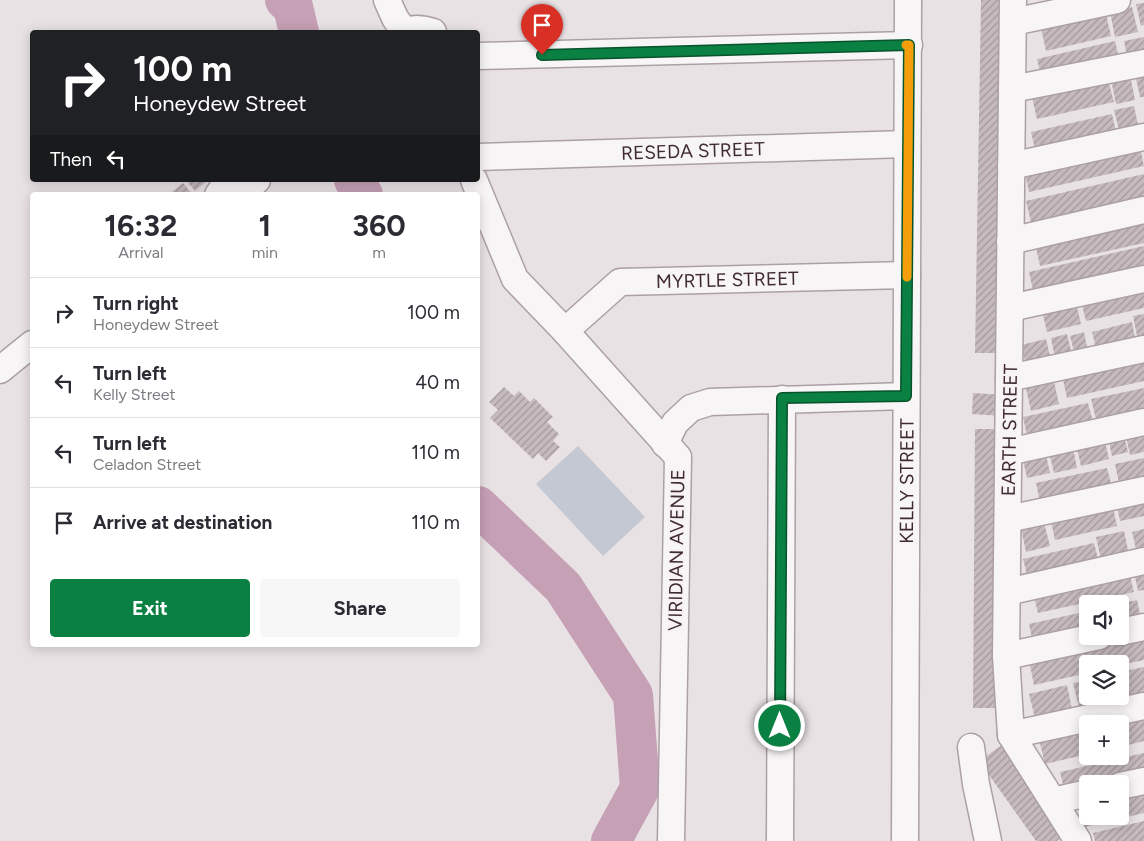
<!DOCTYPE html>
<meta charset="utf-8">
<style>
body{margin:0;font-family:Figtree,sans-serif;background:#f7f7f7;color:#2b2b33;height:100vh;display:flex;flex-direction:column;font-size:19px;white-space:nowrap}
*{box-sizing:border-box;margin:0}
p{font-size:16px;color:#7c7c81}
.icon{flex:none;width:28px;height:28px;fill:none;stroke:currentColor;stroke-width:2;stroke-linecap:round;stroke-linejoin:round}
.map{position:relative;flex:1;overflow:hidden}
.details{position:absolute;left:30px;top:192px;width:450px;height:455px;display:flex;flex-direction:column;background:#fff;border-radius:5px;box-shadow:0 2px 12px #0003}
.details>*{flex:none}
.guide{position:absolute;left:30px;top:30px;width:450px;height:152px;border-radius:5px;box-shadow:0 2px 12px #0003;background:#202124;color:#fff;overflow:hidden}
.fabs{position:absolute;left:1079px;top:595px;display:grid;gap:10px}
.fabs a{display:grid;place-items:center;width:50px;height:50px;border-radius:5px;background:#fff;box-shadow:0 2px 12px #0003;font-size:25px}
.pin{position:absolute;display:grid;place-items:center;width:42px;height:42px;color:#fff;margin:-51px -21px;border-radius:50% 50% 50% 0;rotate:-45deg;box-shadow:0 0 5px #0007}
.pin .icon{rotate:45deg}
.me{position:absolute;width:55px;margin:-28px;rotate:0deg;stroke-linejoin:round;filter:drop-shadow(0 0 4px #0008)}
.turn{display:flex;align-items:center;gap:18px;height:105px;padding:0 20px;font-size:22px}
.turn .icon{width:65px;height:65px;stroke-width:2.5}
.turn b{display:block;font-size:35px;line-height:42px}
.then{display:flex;align-items:center;height:48px;padding:0 20px;background:#0003;gap:10px;font-size:19px}
.eta{display:flex;justify-content:space-evenly;align-items:center;height:85px;text-align:center}
.eta b{font-size:30px;font-weight:700;line-height:35px}
.action{display:flex;gap:10px;margin-top:auto;padding:10px 20px}
.action a{flex:1;height:58px;border-radius:5px;background:#0b8043;color:#fff;font-size:20px;font-weight:700;line-height:58px;text-align:center}
.action a+a{background:#f7f7f7;color:#2b2b33}
ul{padding:0;list-style:none}
li{display:flex;align-items:center;gap:15px;height:70px;padding:0 20px;border-top:1px solid #e1e1e2}
li div{flex:1}
li b{display:block;font-size:19px}
li em{font-style:normal}
.map>svg:first-child{display:block}
</style>
<div class="map">
<svg width="1144" height="841" viewBox="0 0 1144 841">
<defs>
<pattern id="building-hatch" width="6" height="6" patternUnits="userSpaceOnUse" patternTransform="scale(1.25)"><rect width="6" height="6" fill="#c6babf"/><path d="M-1 1l2-2M0 6l6-6M5 7l2-2" fill="none" stroke="#a2979c"/></pattern>
</defs>
<rect width="100%" height="100%" fill="#e9e2e5"/>
<!-- park -->
<path fill="#c4c8d3" d="M578,446L645,517L603,556L536,484Z"/>
<g fill="none" stroke-linecap="round" stroke-linejoin="round">
<!-- river -->
<path stroke="#c6a0b5" stroke-width="40" d="M285,0L293,7L299,32
M354,180L363,195
M478,506L563,587L633,695L640,788L611,841"/>
</g>
<!-- building -->
<path fill="url(#building-hatch)" d="M981,0H1006L1001,353H975Z
M1144,3V25L1141,26L1136,4Z
M1132,7L1138,32L1115,37L1110,12Z
M1106,14L1111,36L1046,51L1041,28Z
M1144,37V57L1128,61L1124,41Z
M1115,41L1120,63L1042,80L1037,59Z
M1144,72V97H1140L1135,74Z
M1130,75L1135,100L1116,104L1111,79Z
M1108,80L1114,102L1037,119L1032,97Z
M1134,106L1140,134L1121,138L1114,110Z
M1112,114L1117,136L1036,154L1031,132Z
M1139,142L1144,166L1029,192L1024,168Z
M1144,174V201L1032,226L1026,201Z
M186,180H208L195,191Z
M183,183L193,195H168Z
M1144,214V243L1040,266L1034,239Z
M1144,246V274L1035,299L1029,272Z
M1144,287V308L1086,321L1081,301Z
M1076,303L1081,324L1047,332L1042,311Z
M1144,314V345L1139,346L1133,316Z
M1132,322L1136,343L1097,352L1092,332Z
M1084,332L1089,357L1076,359L1070,336Z
M1067,334L1073,359L1056,363L1051,338Z
M1046,339L1052,365L1027,370L1021,345Z
M1144,357V381L1067,398L1062,375Z
M1053,377L1059,404L1031,411L1025,384Z
M504,387L514,396L519,391L530,402L534,398L553,417L547,422L559,434L553,441L560,447L546,461L538,453L533,459L490,418L498,410L489,402Z
M1144,388V413L1097,423L1091,399Z
M973,393L1004,395L1003,416L972,414Z
M1088,403L1094,426L1028,440L1023,417Z
M1144,427V452L1130,455L1125,431Z
M975,429H1004L1002,708H973Z
M1123,433L1128,452L1112,456L1108,436Z
M1104,438L1109,459L1081,466L1076,444Z
M1072,443L1077,468L1054,473L1048,448Z
M1045,450L1050,473L1027,478L1022,455Z
M1144,458V483L1120,488L1115,464Z
M1107,468L1113,491L1041,507L1036,483Z
M1144,495V516L1120,521L1116,501Z
M1112,503L1117,526L1055,540L1050,517Z
M1044,523L1050,546L1026,552L1021,528Z
M1144,529V552L1137,553L1132,532Z
M1124,531L1130,559L1102,565L1096,537Z
M1094,543L1099,563L1028,579L1023,559Z
M1144,570V590L1138,591L1134,572Z
M1129,572L1134,592L1038,613L1033,593Z
M1137,600L1142,623L1120,628V604Z
M1088,611V635L1034,647L1029,624Z
M1144,634V660L1120,665V664H1088V673L1034,685L1029,660Z
M1144,667V693L1079,708L1073,683L1088,680V696H1120V672Z
M1067,685L1073,714L1036,722L1029,694Z
M1144,719V741L1120,747V725Z
M1088,732V754L1045,764L1040,743Z
M1005,743L1068,833L1057,841H1036L979,761Z
M1144,753V775L1106,784H1088L1065,793L1060,772Z
M1144,786V813L1085,827L1079,801L1088,799V816H1120V792Z
M1144,821V841H1095L1093,833Z"/>
<g fill="none" stroke-linecap="round" stroke-linejoin="round">
<!-- minor casing -->
<g stroke="#aca0a5" stroke-width="29">
<g id="minor">
<path d="M387,0L395,18L404,31"/>
<path d="M1013,0L1006,656L1011,735L1078,841"/>
<path d="M1013,22L1117,0"/>
<path d="M401,32C412,28 422,28 433,32"/>
<path d="M478,56L909,45"/>
<path d="M1012,89L1144,63"/>
<path id="s1" d="M478,157L907,144"/>
<path d="M1011,166L1144,137"/>
<path d="M474,180L515,279L565,331L678,457L671,841"/>
<path d="M218,195L228,180"/>
<path d="M241,195L257,180"/>
<path d="M1010,241L1144,210"/>
<path d="M1010,308L1144,279"/>
<path id="s2" d="M565,331L620,282L907,275"/>
<path d="M0,370L32,344"/>
<path d="M1009,378L1144,349"/>
<path d="M665,444L675,423L691,408L710,402L906,396"/>
<path d="M1008,452L1144,422"/>
<path d="M1008,519L1144,490"/>
<path d="M1007,592L1144,561"/>
<path d="M1120,632L1144,627"/>
<path d="M1006,656L1099,636"/>
<path d="M1011,735L1144,706"/>
<path d="M971,747L976,784L988,841"/>
<path d="M1120,786L1144,781"/>
<path d="M1053,801L1088,793"/>
<path d="M780,841L782,399"/>
<path id="s3" d="M905,841L908,0"/>
</g>
</g>
<!-- minor -->
<use href="#minor" stroke="#f8f5f6" stroke-width="26"/>
</g>
<g fill="none" stroke-linecap="round" stroke-linejoin="round">
<!-- route casing -->
<g stroke="#07532c" stroke-width="12">
<path id="route" d="M542,55L909,45L906,396L782,398L780,726"/>
</g>
<!-- route -->
<use href="#route" stroke="#0b8043" stroke-width="9"/>
<!-- slow -->
<path stroke="#f59e0b" stroke-width="9" d="M906,45H909L907,277"/>
</g>
<g text-anchor="middle" stroke-width="4" stroke-linejoin="round" paint-order="stroke">
<!-- street labels -->
<g font-size="19" fill="#402b34" stroke="#f7f2f4">
<text dy="7" stroke="none"><textPath href="#s1" startOffset="215">RESEDA STREET</textPath></text>
<text dy="7" stroke="none"><textPath href="#s2" startOffset="181">MYRTLE STREET</textPath></text>
<text transform="translate(1009 430) rotate(-89)" y="7">EARTH STREET</text>
<text dy="7" stroke="none"><textPath href="#s3" startOffset="360">KELLY STREET</textPath></text>
<text transform="translate(676 550) rotate(-89)" y="7">VIRIDIAN AVENUE</text>
</g>
</g>
</svg>
<div class="fabs">
<a><svg class="icon" aria-label="sound" viewBox="0 0 24 24"><path d="M4 9h4l5-4v14l-5-4H4zM17 9q2 3 0 6"/></svg></a>
<a><svg class="icon" aria-label="layers" viewBox="0 0 24 24"><path d="M12 4l9 5-9 5-9-5zM3 14l9 5 9-5"/></svg></a>
<a>+</a>
<a>−</a>
</div>
<div class="pin" style="left:542px;top:55px;background:#d93025"><svg class="icon" aria-label="arrive" viewBox="0 0 24 24"><path d="M6 21V4h12l-3 4 3 4H6"/></svg></div>
<svg class="me" style="left:780px;top:726px" viewBox="-20 -20 40 40"><circle r="17" fill="#0b8043" stroke="#fff" stroke-width="3"/><path d="M0-11L8 9 0 5-8 9z" fill="#fff"/></svg>
<div class="guide">
<div class="turn"><svg class="icon" aria-label="right" viewBox="0 0 24 24"><path d="M7 20v-9h11M14 6l5 5-5 5"/></svg><div><b>100 m</b>Honeydew Street</div></div>
<div class="then">Then<svg class="icon" aria-label="left" viewBox="0 0 24 24"><path d="M17 20v-9H6M10 6l-5 5 5 5"/></svg></div>
</div>
<section class="details">
<div class="eta">
<div><b>16:32</b><p>Arrival</p></div>
<div><b>1</b><p>min</p></div>
<div><b>360</b><p>m</p></div>
</div>
<ul>
<li><svg class="icon" aria-label="right" viewBox="0 0 24 24"><path d="M7 20v-9h11M14 6l5 5-5 5"/></svg><div><b>Turn right</b><p>Honeydew Street</p></div><em>100 m</em></li>
<li><svg class="icon" aria-label="left" viewBox="0 0 24 24"><path d="M17 20v-9H6M10 6l-5 5 5 5"/></svg><div><b>Turn left</b><p>Kelly Street</p></div><em>40 m</em></li>
<li><svg class="icon" aria-label="left" viewBox="0 0 24 24"><path d="M17 20v-9H6M10 6l-5 5 5 5"/></svg><div><b>Turn left</b><p>Celadon Street</p></div><em>110 m</em></li>
<li><svg class="icon" aria-label="arrive" viewBox="0 0 24 24"><path d="M6 21V4h12l-3 4 3 4H6"/></svg><div><b>Arrive at destination</b></div><em>110 m</em></li>
</ul>
<div class="action"><a>Exit</a><a>Share</a></div>
</section>
</div>
